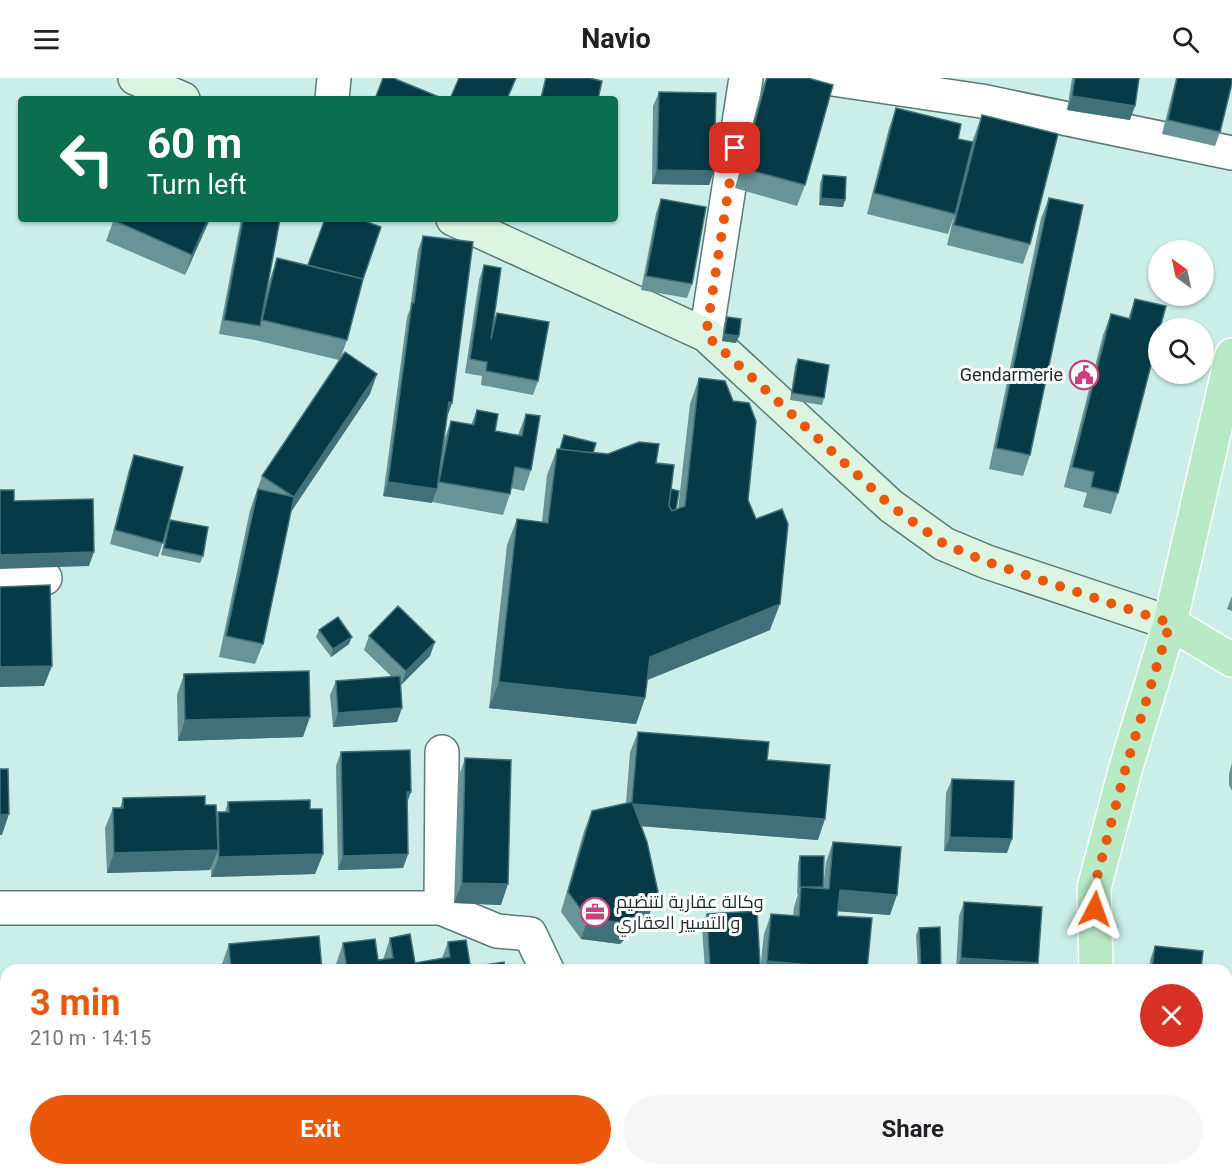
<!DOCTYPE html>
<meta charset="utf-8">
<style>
body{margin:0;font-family:Roboto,Cairo,sans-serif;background:#f6f6f6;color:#202124;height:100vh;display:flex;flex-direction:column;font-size:22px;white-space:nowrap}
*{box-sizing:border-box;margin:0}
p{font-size:20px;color:#757577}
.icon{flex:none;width:33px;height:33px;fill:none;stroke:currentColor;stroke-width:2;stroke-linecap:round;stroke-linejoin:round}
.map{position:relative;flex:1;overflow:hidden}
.panel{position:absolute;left:0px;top:886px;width:1233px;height:212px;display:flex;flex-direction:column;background:#fff;border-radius:18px 18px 0 0;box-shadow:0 2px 4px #0004}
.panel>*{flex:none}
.guide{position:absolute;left:18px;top:18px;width:600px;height:126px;border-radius:6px;box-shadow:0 2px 4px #0004;background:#0b6e4f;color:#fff;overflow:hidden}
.needle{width:39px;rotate:327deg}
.fabs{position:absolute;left:1148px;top:162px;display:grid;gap:12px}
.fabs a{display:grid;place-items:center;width:66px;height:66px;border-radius:50%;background:#fff;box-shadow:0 2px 4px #0004;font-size:30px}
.pin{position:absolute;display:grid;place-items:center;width:51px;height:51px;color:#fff;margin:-26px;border-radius:12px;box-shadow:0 3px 9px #0006}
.me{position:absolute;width:66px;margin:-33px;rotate:4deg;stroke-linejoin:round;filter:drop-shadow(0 0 4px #0008)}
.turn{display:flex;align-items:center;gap:21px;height:126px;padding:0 30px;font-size:27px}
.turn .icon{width:78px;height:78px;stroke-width:2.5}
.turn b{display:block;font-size:42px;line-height:51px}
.round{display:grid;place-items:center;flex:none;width:63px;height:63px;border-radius:32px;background:#f6f6f6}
.summary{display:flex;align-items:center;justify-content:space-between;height:102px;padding:0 30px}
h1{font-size:36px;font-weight:700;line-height:45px;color:#ea580c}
.action{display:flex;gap:12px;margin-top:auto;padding:12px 30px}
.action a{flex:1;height:69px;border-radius:36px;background:#ea580c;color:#fff;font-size:24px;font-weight:700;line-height:69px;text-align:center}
.action a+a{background:#f6f6f6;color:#202124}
header{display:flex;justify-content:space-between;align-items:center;height:78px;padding:0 30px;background:#fff;font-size:27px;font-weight:700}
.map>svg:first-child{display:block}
</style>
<header><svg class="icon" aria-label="menu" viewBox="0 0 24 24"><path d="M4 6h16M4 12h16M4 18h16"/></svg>Navio<svg class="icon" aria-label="search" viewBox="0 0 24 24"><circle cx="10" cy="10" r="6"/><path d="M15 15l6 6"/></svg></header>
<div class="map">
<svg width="1232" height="1097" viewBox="0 0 1232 1097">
<rect width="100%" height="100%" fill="#cbeee9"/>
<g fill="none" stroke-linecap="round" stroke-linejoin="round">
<!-- minor casing -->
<g stroke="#5b7b77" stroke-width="36">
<path id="minor" d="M826,0L981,23L1232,75
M332,21L334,0
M706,257L746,0
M0,501L45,500
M0,830H441L497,853L530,856L547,892
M441,830L442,674
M412,1092L413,1097
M556,1092V1097"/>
</g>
<!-- secondary casing -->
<g stroke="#5b7b77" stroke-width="36">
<path id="secondary" d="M135,0L183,21
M453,141L706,257L891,428L944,466L987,484L1170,545"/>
</g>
<!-- primary casing -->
<g stroke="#fff" stroke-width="36">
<path id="primary" d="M1170,545L1232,582
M1096,892L1094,810L1126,689L1170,545L1232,277
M1102,1092L1103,1097"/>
</g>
<!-- minor -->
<use href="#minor" stroke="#fff" stroke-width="33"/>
<!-- secondary -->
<use href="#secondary" stroke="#dcf4e2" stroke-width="33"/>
<!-- primary -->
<use href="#primary" stroke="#b9eac6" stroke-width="33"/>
</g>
<!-- wall -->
<path fill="#689498" d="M545,0H589L598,21H540Z
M766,0H808L805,107L797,128L735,110L762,10Z
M1072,0H1139L1130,42L1067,32Z
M1176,0H1232L1220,54L1215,68L1162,56Z
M659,14L714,93L709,107L652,106L653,28Z
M896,30L958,61L972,64L982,37L1030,166L1023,186L947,167L954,138L948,156L867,136L889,50Z
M823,97L843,129L819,127L820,105Z
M1049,120L1030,377L1023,398L989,391L1041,140Z
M661,121L692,206L687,220L641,212L656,135Z
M114,141H210L185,197L106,163Z
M241,141H280L266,214L270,201L277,180L363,201L347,262L341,279L370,316L291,433L263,566L255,586L219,579L250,432L262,398L339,282L255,262L219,256Z
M423,158L452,325L447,339L443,365L451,343L471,347L477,332L495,353L518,357L526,336L531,392L524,413L511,410L510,416L503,437L432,424L383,418L407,239L410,231L418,172Z
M484,187L493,245L497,235L538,303L533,317L481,307L482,298L465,295L479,202Z
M1135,221L1118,415L1111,436L1083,429L1087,415L1064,409L1103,257L1111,236L1128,241Z
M727,239L739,258L736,265L722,263L724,246Z
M798,281L824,320L822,327L790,322L795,288Z
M699,300L748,422L770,552L647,602L645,620L636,646L489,630L507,467L517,441L542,444L547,397L557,371H560L564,357L593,375L656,385L671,411L676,432L678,431L690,326Z
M134,377L168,448L203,478L200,485L161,477L167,452L158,479L110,466L129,391Z
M1232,518V533L1227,531Z
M319,552L349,566L331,579L316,559Z
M369,558L430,578L401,607L397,644L333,649L330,617L336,603L392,599L364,572Z
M184,596L303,659L178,663L177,617Z
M638,654L767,682L818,762L641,748L650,835L620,866L581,861L561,834L584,753L592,733L626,725L630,674Z
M341,674L407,724L408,776L403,790L338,792L336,688Z
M465,680L501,827L454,825L458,701Z
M1232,685V713L1229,707V696Z
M952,701L1007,775L944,773L946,715Z
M123,720L205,727L217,737L218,734H225L228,724L310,731L323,776L315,796L211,799V789L210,792L107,795L105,750L113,730H120Z
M833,764L890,837L838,833L837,838L872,840L867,892H760L764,856L771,836L793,838L794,829L798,816H797L798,785L800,778L823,811L826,784Z
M964,824L1038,885L1036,892H956L959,838Z
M707,836L758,892H705L702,850Z
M919,850L941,892H918L916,857Z
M390,860L415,885L442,880L448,864L470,889L505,892H337L336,886L343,865L378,882H383Z
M229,866L322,892H222V886Z
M1155,868L1201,892H1149L1150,882Z
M242,1092H304V1097H243Z
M429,1092H488V1097H429Z
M635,1092H689V1097H635Z
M988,1092H1072V1097H988Z
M1115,1092H1227L1232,1097H1116Z"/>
<!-- shaded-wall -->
<path fill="#417078" d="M1072,18L1135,28L1130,42L1067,32Z
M657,92L714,93L709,107L652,106Z
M821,120L845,122L843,129L819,127Z
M208,141H210L185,197L192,177Z
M724,256L739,258L736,265L722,263Z
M377,296L370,316L287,440L294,419Z
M449,324L452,325L447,339Z
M388,404L437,411L432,425L383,418Z
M94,474L89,488L0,491V477Z
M780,526L770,552L640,605L650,579Z
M352,559L349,566L331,579L333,571Z
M435,564L430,578L401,607L406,593Z
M52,588L44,608L0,609V589Z
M499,604L645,620L636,646L489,630Z
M402,630L397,644L333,649L338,635Z
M310,639L303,659L178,663L185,642Z
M407,714H411L406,728Z
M633,726L825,741L818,762L626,747Z
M9,736L2,757H0V737Z
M950,759L1012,761L1007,775L944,773Z
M218,772L210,792L107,795L114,775Z
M323,776L315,796L211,799L219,779Z
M408,776L403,790L338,792L343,778Z
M462,805L508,806L501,827L454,825Z
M840,812L897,817L890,837L832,833Z
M658,814L650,835L620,866L581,861L588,841Z
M961,880L1038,885L1036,892H956Z
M767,883L867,892H764Z
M760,887L758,892H709L710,890Z
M1227,971H1232V985H1227Z"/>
<!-- building -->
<path fill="#063a47" stroke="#417078" stroke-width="1.5" d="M383,0H393L444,21H375Z
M459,0H516L507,21H450Z
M546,0H589L602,3L598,21H541Z
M767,0H808L833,7L805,107L742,90Z
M1075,0H1139L1135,28L1072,18Z
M1177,0H1232V5L1220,54L1168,42Z
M659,14L716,15L714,93L657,92Z
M896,30L961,46L958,61L973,64L955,136L874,115Z
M982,37L1058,56L1030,166L954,147Z
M823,97L846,99L845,122L821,120Z
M1049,120L1083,127L1030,377L996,370Z
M661,121L706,129L692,206L646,198Z
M114,141H208L192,177L113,142Z
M243,141H280L260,248L224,242Z
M325,141H359L381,149L363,201L308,187Z
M423,158L473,164L452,325L449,324L437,411L388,404L412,225H414Z
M277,180L363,201L347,262L262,242Z
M484,187L501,190L491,261L497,235L549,244L538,303L486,293L487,284L470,281Z
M1135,221L1166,228L1160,250H1158V260L1118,415L1091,409L1094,394L1072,389L1111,236L1130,241Z
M727,239L741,241L739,258L724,256Z
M345,274L377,296L294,419L262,398Z
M798,281L829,287L824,320L792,315Z
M699,300L725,303L733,323L749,325L756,343L748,422L756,441L782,431L788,446L780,526L650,579L645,620L499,604L517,441L548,445L557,371L608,376L639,364L659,366L656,385L674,387L669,428L672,433L685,428Z
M477,332L498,336L495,353L522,358L526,336L540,338L531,392L515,389L510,416L439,404L451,343L474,347Z
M564,357L596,365L593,375L560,371Z
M134,377L183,389L163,465L115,452Z
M258,411L294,419L263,566L226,558Z
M671,411L679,413L676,432L672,433L669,428Z
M0,412H14V423L93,421L94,474L0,477Z
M170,442L208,449L203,478L164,470Z
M50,507L52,588L0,589V509Z
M398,528L435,564L406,593L369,558Z
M338,539L352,559L333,571L319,552Z
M309,593L310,639L185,642L184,596Z
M400,598L402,630L338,635L336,603Z
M638,654L769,664L767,682L830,687L825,741L633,726L647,764L658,814L628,845L588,841L568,814L592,733L632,724Z
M410,672L411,714H407L408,776L343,778L341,674Z
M465,680L511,682L508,806L462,805Z
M0,691H8L9,736L0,737Z
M952,701L1014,703L1012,761L950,759Z
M205,718V727H216L218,772L114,775L113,730H123V720Z
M310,722V731H322L323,776L219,779L218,734H229L228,724Z
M833,764L901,769L897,817L840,812L837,838L872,840L867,892L767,883L771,836L799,838L801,809L829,811Z
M800,778H824L823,809H800Z
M964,824L1042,829L1038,885L961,880Z
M757,833L760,887L710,890L707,836Z
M940,849L941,892H921L919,850Z
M410,856L415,885L450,879L448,864L466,862L471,892H347L343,865L375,861L378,882L393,880L390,860Z
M319,858L322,892H231L229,866Z
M1155,868L1203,873L1201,892H1152Z
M504,884L505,892H471L470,889Z
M1227,924H1232V971H1227Z
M1227,1001H1232V1096L1224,1097H1128L1127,1092H1227Z
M254,1092H304V1097H254Z
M440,1092H488V1097H440Z
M641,1092H689V1097H641Z
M996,1092H1072V1097H996Z"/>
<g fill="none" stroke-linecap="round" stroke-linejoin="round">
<!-- route -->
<path stroke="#ea580c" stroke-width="10" stroke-dasharray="0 18" d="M735,70L706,257L891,428L944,466L987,484L1170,545L1126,689L1094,810L1095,831"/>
</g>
<!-- icons -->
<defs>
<g id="civic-ring" transform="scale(1.5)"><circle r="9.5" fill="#fff" stroke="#c8417e" stroke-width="1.5"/><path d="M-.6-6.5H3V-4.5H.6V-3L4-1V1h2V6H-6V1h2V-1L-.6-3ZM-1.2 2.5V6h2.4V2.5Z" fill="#c8417e"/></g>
<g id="office-ring" transform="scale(1.5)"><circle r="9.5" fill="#fff" stroke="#c8417e" stroke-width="1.5"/><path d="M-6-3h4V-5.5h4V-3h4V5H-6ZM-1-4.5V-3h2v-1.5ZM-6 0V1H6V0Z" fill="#c8417e"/></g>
</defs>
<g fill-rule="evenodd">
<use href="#civic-ring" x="1084" y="297"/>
<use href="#office-ring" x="595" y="834"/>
</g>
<g text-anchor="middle" stroke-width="6" stroke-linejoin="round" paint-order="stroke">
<!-- poi labels -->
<g font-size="18" fill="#1e2b29" stroke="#fff" text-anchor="end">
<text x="1063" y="303">Gendarmerie</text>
<text x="616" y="830" text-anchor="start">وكالة عقارية لتنضيم<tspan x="616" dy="21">و التسيير العقاري</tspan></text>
</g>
</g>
</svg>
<div class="fabs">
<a><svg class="needle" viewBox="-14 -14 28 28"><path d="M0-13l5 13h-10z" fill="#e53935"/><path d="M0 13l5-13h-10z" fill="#757577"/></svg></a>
<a><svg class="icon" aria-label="search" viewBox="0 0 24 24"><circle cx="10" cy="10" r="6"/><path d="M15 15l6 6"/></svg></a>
</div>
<div class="pin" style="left:735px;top:70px;background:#d93025"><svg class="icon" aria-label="arrive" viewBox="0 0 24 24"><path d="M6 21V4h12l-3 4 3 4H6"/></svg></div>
<svg class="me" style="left:1095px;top:831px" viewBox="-20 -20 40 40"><path d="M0-17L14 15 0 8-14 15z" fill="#ea580c" stroke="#fff" stroke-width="4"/></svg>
<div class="guide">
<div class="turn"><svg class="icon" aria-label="left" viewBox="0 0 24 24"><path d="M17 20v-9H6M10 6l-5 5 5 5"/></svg><div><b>60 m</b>Turn left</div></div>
</div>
<section class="panel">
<div class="summary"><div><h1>3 min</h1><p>210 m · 14:15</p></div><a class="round" style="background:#d93025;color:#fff"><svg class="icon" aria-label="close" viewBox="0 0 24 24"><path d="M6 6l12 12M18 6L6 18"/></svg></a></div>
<div class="action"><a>Exit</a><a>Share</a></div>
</section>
</div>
